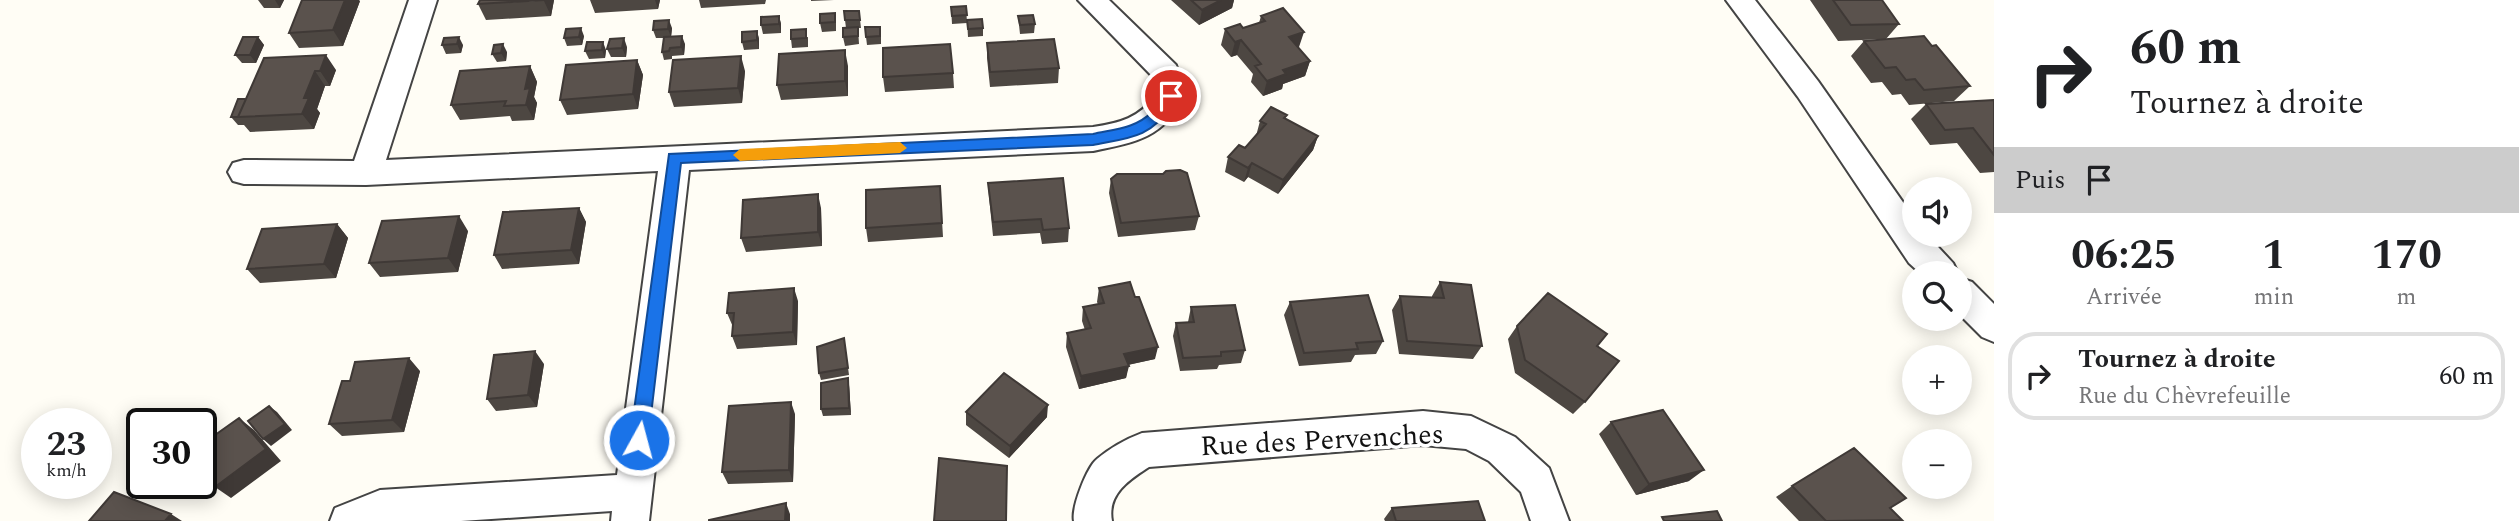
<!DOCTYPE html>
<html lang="fr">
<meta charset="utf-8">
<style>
body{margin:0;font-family:Spectral,serif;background:#f2f2f2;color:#202124;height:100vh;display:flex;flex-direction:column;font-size:26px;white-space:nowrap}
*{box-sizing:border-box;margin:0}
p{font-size:23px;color:#757577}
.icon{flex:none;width:38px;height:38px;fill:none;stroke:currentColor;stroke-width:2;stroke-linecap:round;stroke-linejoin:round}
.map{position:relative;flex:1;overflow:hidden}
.side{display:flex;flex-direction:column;background:#fff;width:525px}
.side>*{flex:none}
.top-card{background:#fff;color:#202124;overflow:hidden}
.controls{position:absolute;left:1902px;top:177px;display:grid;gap:14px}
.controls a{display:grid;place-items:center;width:70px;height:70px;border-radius:50%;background:#fff;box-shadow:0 4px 18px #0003;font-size:35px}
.speed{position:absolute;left:21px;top:408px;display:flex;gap:14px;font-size:35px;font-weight:700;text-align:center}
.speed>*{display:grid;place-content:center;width:91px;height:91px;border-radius:50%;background:#fff;box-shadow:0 4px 18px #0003;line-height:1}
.speed small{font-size:18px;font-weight:400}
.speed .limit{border:4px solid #111;border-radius:10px;background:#fff;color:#111}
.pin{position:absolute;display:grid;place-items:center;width:60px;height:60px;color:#fff;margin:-30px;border:4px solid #fff;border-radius:50%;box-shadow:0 2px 7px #0007}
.me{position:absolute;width:77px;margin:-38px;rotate:7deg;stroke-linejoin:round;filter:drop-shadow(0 0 5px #0008)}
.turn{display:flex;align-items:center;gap:24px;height:147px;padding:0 21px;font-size:32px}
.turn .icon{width:91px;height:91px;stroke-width:2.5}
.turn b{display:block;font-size:49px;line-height:60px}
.then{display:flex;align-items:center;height:66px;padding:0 21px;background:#0003;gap:14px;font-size:26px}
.eta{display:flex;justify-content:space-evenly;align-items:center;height:119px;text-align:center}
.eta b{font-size:42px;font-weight:700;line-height:49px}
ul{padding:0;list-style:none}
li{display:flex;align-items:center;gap:21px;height:88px;margin:0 14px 10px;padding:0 7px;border:4px solid #e0e0e0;border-radius:28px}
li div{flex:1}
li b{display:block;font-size:26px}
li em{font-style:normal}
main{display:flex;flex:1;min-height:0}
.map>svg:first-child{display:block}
</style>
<main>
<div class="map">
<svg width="1994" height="521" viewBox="0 0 1994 521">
<rect width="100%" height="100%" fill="#fffdf5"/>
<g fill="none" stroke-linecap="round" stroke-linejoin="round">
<!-- minor casing -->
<g stroke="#444" stroke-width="4">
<path id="minor" d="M409,0H437L386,160L1093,127C1120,123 1139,118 1156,95L1152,76L1078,0H1109L1176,65L1186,96C1162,138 1137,142 1093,151L689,170L649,521H611L612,511L461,521H330L335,508L380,490L617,475L658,171L366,185L244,184L233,181L228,172L233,163L244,160L354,161Z
M1726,0H1755L1818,81L1914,218V234H1926L1953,263L1958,273H1920L1909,263L1798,97Z
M1960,278L1972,282L1994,304V342L1982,337L1960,315Z
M1423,411L1471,416L1515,437L1549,468L1569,521H1531L1521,492L1489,461L1466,449L1423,445L1149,467C1129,480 1107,494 1112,521H1074C1071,508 1087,467 1097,459C1110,448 1126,439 1142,433Z"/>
</g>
<!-- minor -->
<use href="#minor" fill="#fff" fill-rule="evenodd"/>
</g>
<!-- wall -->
<path fill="#4d4742" d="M258,0H284L280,8H264Z
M554,0L551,16L486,20L478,4Z
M590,0H660L658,9L595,13Z
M699,0H766L765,4L701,8Z
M811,0H834L811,1Z
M1171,0H1234L1232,8L1199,25Z
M1810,0H1882L1899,24L1886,39L1838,41Z
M360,1L343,46L299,48L289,33Z
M966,6L967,23L952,24L951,7Z
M859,11L861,28H858L859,44L845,46L843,37L846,28L845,20Z
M779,16L781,24V33L763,34L761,25Z
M1018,16L1035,24L1034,33L1020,34Z
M1261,16L1299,47L1298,48L1310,61L1305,76L1283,84L1282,89L1263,96L1251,82L1253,74L1237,55L1231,57L1221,45L1225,29L1243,28L1259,23Z
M967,20L983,28V36L968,37Z
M836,21V31L822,32L820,23Z
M672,28L671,37L685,44L684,55L672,56V59L664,60L662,52L664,38H656L653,30Z
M757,31L759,39V49L744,50L742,42Z
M881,35V44L867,45L866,37Z
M584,36L582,45L567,46L564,38Z
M258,37L264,45L256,63H242L235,55Z
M808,37V47L792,48L791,39Z
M444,38L463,45L461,53L446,54L442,45Z
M1864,41L1970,86L1954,101L1909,105L1901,94L1892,95L1882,82L1871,83L1851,56Z
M987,43L1059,68L1058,83L990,87L987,58Z
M627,47L626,57H611L607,49Z
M606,50L605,58L589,59L585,51Z
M507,52L506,61L497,62L492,54Z
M264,58L336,70L330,86H325L317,109L320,113L314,129L250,132L244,125H238L231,117L246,99Z
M637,60L643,75L638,109L567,115L560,100Z
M530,66L537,82L534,97L537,103L534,120L512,121L510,116L460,120L451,105Z
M848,66V96L781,100L777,85Z
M745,71L742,103L674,107L669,92Z
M953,73L954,88L885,92L883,77Z
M1994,100V172L1980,173L1957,143L1930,145L1911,119L1926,104Z
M1287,115L1285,119L1318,136L1313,150L1278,194L1248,177L1244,182L1225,172L1228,157L1245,148L1256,136L1260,121Z
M1163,174L1199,216L1195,230L1118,237L1109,193L1111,179Z
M988,183L1069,228L1068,242L1042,244L1040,233L993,236L989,197Z
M940,186L943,237L868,242L866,228Z
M579,208L586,222L579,264L502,269L494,255Z
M821,208L822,246L746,252L741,238Z
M337,224L348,238L336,278L260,283L247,269Z
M468,231L458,272L380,277L369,263Z
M1440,282L1482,346L1473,359L1399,354L1392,310L1400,296L1432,298V296Z
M1099,288L1155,359L1128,365L1126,378L1079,389L1066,347L1067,333L1085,330L1082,321L1083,307L1098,304L1097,302Z
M798,301L797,345L737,349L732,336L733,327L727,313Z
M1290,302L1383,341L1376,354L1355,355L1351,362L1299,366L1284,315Z
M1191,307L1245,350L1241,363L1219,365L1217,369L1180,371L1173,336L1176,323L1188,322Z
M1517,326L1597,346L1585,402L1573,414L1515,373L1508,339Z
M844,338L849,375L821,380L819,373Z
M544,364L537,407L496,411L487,399Z
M420,371L404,432L342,436L329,424L350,381Z
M849,385L851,415L823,416L821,409Z
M966,412L1047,417L1009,458L966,425Z
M795,414L793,482L728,484L722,472Z
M1611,422L1689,481L1636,495L1599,434Z
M1792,486L1890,508L1901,521H1799L1776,497Z
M1392,508L1485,521H1385L1384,519Z"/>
<!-- shaded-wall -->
<path fill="#3f3936" d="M275,0H284L280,8Z
M345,0H359L360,1L343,46L333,30Z
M544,0H554L551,16L544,1Z
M655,0H660L658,9Z
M1221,0H1234L1232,8L1199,25L1202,10Z
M779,16L781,24V33L779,24Z
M669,20L672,28L671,37L668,29Z
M581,28L584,36L582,45L579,37Z
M757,31L759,39V49L757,40Z
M1304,32L1299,47L1284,52L1289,37Z
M682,36L685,44L684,55L681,47Z
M258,37L264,45L256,63L250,55Z
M459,37L463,45L461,53L457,44Z
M624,38L627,47L626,57L622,48Z
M1241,40L1237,55L1231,57L1235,42Z
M603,42L606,50L605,58L602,50Z
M503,44L507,52L506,61L501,53Z
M845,50L848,66V96L845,81Z
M326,55L336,70L330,86L320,71Z
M741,56L745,71L742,103L738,88Z
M637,60L643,75L638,109L633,94Z
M1310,61L1305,76L1283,84L1282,89L1263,96L1267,81L1283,70Z
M530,66L537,82L534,97L537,103L534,120L526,105L525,89Z
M315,71L325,86L317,109L320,113L314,129L302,114L304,98Z
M1318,136L1313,150L1278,194L1283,180Z
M1252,163L1248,177L1244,182L1248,168Z
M818,194L821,208L822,246L818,232Z
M579,208L586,222L579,264L571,250Z
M459,216L468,231L458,272L448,258Z
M337,224L348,238L336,278L324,264Z
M794,288L798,301L797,345L793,332Z
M1158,347L1155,359L1122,366L1124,354Z
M535,351L544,364L537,407L528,395Z
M409,358L420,371L404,432L392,420Z
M1129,366L1126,378L1079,389L1081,376Z
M848,378L849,385L851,415L849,408Z
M791,402L795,414L793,482L789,470Z
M1048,405L1047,417L1009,458L1010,446Z
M269,406L277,412L292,430L271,446L263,439Z
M239,418L254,430L281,461L231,498L215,487Z
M1704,470L1689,481L1636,495L1649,484Z
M786,503L790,514V521H785Z
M171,514L182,521H165Z"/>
<!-- building -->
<path fill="#5a524d" stroke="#3f3936" stroke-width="2" d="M302,0H345L333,30L289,33Z
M480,0H544L478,4Z
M1191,0H1221L1202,10Z
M1833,0H1882L1899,24L1851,25Z
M966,6L967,15L952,16L951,7Z
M1283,8L1304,32L1289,37L1310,61L1283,70L1286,74L1267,81L1255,66L1261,64L1241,40L1235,42L1225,29L1240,24L1243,28L1265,21L1261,16Z
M844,11H859L860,20H845Z
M835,13V22L820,23V14Z
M1033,15L1035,24L1020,25L1018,16Z
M779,16V24L761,25V17Z
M982,19L983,28L968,29L967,20Z
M669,20L668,29L653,30L654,21Z
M858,27V36L843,37V28Z
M865,27H880V36L866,37Z
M581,28L579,37L564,38L566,29Z
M806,29V38L791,39V30Z
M757,31V40L742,42V32Z
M682,36L681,47L670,48L669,51L662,52L664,37Z
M1924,36L1932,46L1936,45L1970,86L1924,90L1915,79L1906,80L1896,67L1885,68L1864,41Z
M243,37H258L250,55H235Z
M459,37L457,44L442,45L444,38Z
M624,38L622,48L607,49L610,39Z
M1054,39L1059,68L990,72L987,43Z
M587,42H603L602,50L585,51Z
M503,44L501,53L492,54L494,45Z
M950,44L953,73L883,77V48Z
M845,50V81L777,85L779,54Z
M326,55L320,71H315L304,98H309L302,114L238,117L264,58Z
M741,56L738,88L669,92L673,60Z
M637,60L633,94L560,100L566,65Z
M530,66L525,89L530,88L526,105L504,106L506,101L451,105L460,71Z
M238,99H246L238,117H231Z
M1994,100V155L1973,128L1945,130L1926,104Z
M1271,107L1287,115L1284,118L1318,136L1283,180L1252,163L1248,168L1228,157L1239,145L1245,148L1266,124L1260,121Z
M1180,170L1187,173L1199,216L1121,223L1111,179L1117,174H1163L1166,171Z
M1063,178L1069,228L1043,230L1041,219L993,222L988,183Z
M940,186L942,223L866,228V190Z
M818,194V232L741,238L743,200Z
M579,208L571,250L494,255L503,212Z
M459,216L448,258L369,263L382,221Z
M337,224L324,264L247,269L262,229Z
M1130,282L1135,297H1139L1158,347L1124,354L1129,366L1081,376L1067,333L1091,328L1083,307L1104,303L1099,288Z
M1440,282L1471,285L1482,346L1407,341L1400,296L1444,298Z
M794,288L793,332L732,336L734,313H727L729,293Z
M1548,293L1607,334L1597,346L1619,361L1585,402L1525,360L1517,326Z
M1368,295L1383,341L1356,343L1358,349L1304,353L1290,302Z
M1235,305L1245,350L1221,352V356L1183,358L1176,323L1194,322L1191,307Z
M844,338L848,368L819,373L817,347Z
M535,351L528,395L487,399L494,355Z
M409,358L392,420L329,424L342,381H350L355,362Z
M1004,373L1048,405L1010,446L966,412Z
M848,378L849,408L821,409V383Z
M791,402L789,470L722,472L729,406Z
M269,406L285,424L263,439L248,421Z
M1663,410L1704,470L1649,484L1611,422Z
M239,418L266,449L215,487L201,470V445Z
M1854,448L1906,498L1890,508L1902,520L1826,521L1792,486Z
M939,458L1007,466L1006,521H934Z
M114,492L171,514L165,521H89Z
M1478,501L1485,521H1396L1392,508Z
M786,503L785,521H709V520Z
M1717,511L1722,521H1664L1662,517Z"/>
<!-- route -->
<path fill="#1a73e8" stroke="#114b97" stroke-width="2" d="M1171,90L1176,92C1178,98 1175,100 1171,106C1151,138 1128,138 1093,145L681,163L648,440L645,446L639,449L633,446L630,440L669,154L1093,134C1116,129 1136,128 1152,112C1159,104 1161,94 1171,90Z"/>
<!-- slow -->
<path fill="#f59e0b" d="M900,142L907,148L900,153L740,161L733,155L740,149Z"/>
<g text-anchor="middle" stroke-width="7" stroke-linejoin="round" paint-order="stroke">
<!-- street labels -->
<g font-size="28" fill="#111" stroke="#fff">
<text transform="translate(1322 439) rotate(-3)" y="10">Rue des Pervenches</text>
</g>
</g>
</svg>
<div class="controls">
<a><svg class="icon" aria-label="sound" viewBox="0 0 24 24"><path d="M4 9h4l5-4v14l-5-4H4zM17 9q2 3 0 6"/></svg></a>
<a><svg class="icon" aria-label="search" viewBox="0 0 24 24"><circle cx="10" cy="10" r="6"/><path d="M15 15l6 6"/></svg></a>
<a>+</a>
<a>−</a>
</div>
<div class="speed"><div>23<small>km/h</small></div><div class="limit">30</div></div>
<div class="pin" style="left:1171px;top:96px;background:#d93025"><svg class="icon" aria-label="arrive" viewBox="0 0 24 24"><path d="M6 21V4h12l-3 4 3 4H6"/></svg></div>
<svg class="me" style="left:639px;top:440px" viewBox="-20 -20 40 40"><circle r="17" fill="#1a73e8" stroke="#fff" stroke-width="3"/><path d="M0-11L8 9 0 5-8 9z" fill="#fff"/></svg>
</div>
<section class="side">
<div class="top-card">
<div class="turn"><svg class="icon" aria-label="right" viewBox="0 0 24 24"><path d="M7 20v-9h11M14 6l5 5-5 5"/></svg><div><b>60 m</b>Tournez à droite</div></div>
<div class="then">Puis<svg class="icon" aria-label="arrive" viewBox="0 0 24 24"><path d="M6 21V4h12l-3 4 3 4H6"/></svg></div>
</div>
<div class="eta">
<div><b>06:25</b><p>Arrivée</p></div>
<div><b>1</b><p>min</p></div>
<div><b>170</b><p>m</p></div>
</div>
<ul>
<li><svg class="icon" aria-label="right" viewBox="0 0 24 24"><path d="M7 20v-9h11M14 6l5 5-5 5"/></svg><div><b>Tournez à droite</b><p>Rue du Chèvrefeuille</p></div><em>60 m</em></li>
</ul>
</section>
</main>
